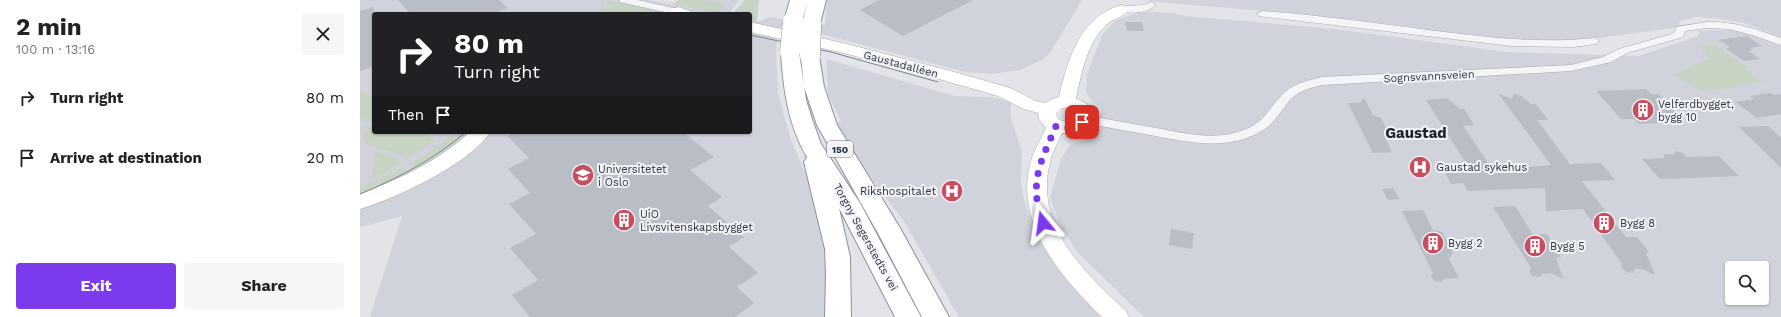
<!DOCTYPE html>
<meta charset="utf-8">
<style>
body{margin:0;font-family:"Work Sans",sans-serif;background:#f6f6f6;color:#222;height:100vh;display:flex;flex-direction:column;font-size:15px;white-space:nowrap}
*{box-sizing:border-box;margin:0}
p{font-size:13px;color:#767676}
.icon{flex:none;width:22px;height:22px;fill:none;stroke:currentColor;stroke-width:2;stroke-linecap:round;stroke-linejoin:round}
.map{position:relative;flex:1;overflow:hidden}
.side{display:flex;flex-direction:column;background:#fff;width:360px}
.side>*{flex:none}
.banner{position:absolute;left:12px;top:12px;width:380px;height:122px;border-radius:4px;box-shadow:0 1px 3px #0004;background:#202124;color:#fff;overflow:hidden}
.controls{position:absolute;left:1365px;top:261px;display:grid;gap:8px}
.controls a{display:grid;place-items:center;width:44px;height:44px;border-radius:4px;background:#fff;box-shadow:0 1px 3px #0004;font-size:20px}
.pin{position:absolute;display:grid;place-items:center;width:34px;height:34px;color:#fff;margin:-17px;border-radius:8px;box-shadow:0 2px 6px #0006}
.me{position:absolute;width:44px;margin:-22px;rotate:344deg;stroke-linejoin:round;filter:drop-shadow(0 0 3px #0008)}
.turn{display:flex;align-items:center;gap:14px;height:84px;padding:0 16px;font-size:18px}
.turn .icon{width:52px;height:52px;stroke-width:2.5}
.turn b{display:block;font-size:28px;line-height:34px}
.then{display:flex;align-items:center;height:38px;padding:0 16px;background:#0003;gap:8px;font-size:15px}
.round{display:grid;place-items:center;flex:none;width:42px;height:42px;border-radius:4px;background:#f6f6f6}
.headline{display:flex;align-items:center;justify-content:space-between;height:68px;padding:0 16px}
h1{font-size:24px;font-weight:700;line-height:30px}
.primary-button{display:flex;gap:8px;margin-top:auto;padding:8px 16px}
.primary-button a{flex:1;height:46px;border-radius:4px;background:#7c3aed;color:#fff;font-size:16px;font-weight:700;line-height:46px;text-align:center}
.primary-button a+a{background:#f6f6f6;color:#222}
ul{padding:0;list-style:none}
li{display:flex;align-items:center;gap:12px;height:60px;padding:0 16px}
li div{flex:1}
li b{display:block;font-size:15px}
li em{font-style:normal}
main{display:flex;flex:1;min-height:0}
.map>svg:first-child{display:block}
</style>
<main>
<section class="side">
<div class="headline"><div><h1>2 min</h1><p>100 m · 13:16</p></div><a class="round"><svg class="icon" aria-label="close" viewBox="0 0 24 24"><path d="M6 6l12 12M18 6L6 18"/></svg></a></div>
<ul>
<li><svg class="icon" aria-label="right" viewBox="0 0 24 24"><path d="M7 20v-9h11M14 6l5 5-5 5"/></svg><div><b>Turn right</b></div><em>80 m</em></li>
<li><svg class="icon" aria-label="arrive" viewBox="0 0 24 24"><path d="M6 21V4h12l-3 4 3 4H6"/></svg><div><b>Arrive at destination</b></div><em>20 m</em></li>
</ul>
<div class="primary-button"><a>Exit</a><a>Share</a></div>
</section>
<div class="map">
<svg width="1421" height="317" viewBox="0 0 1421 317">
<rect width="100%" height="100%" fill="#e2e4e9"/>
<!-- built -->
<path fill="#d0d3db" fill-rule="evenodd" d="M0,0H289L313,5L318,0H380L368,14H14V132H390V20L398,22L409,17L465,25L467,0H722L690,53L682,60L660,70L633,74L605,72L465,35L419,27L416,49L418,93L430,137L454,195L468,259V317H10L42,216L0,227Z
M786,0H1421V37L1384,23L1355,18L1336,17L1319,21L1321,27L1223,40L1196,42L1127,38L931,13L797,2Z
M787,12L813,13L826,16L974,29L1147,52L1279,56L1338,36L1340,33L1338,31L1353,30H1369L1392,35L1421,45V317H784L717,252L700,224L690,198L701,159L709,146L732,136L742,109L732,101L726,93L727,75L742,35L756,20L773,14ZM1372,268H1402V298H1372Z
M466,59L595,96L632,97L651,102L650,115L662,152L661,183L664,200L673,229L690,257L700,271L746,317H599L545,223L505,170L475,123L481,121L468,95Z"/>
<!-- green -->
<path fill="#c7d3c3" d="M247,0L297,11L304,14H240L247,6Z
M295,0L315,3L318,0H338L362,3L365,7L357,13Z
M384,0H399L397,22L390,20V14H373Z
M1338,45L1356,46L1388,67L1384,68L1403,82L1344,92L1314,75L1350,59Z
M0,90L14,98V121L5,122L0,117Z
M14,125V132H39L47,135L54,132H67L74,142L46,159C34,148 15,152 3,141L4,131Z
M95,132H113L99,144L57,170L49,164L74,149Z
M13,151L30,155L40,162L38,163L39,165L14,178L12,177L14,161Z
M43,168L50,173L0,198V187Z"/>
<!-- building -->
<path fill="#b9bdc6" d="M38,0H139L148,8L132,14H51Z
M519,0H613L543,36L500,10Z
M14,7V66L0,71V11Z
M765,22H782L784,31H767Z
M1387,36L1402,46L1390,48L1393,50L1388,51L1400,59L1384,61L1366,49L1370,47L1359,40Z
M1286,89L1291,94H1298L1325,122L1279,124L1274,119H1261L1236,91Z
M1138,93L1152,99L1154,94L1160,95L1171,104H1176L1188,120H1177L1210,164L1241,163L1255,180L1222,181L1266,237H1277L1289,252L1286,253L1295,275L1282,269H1274L1273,273L1266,272L1261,267L1262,264L1223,209L1186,211L1185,188L1108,191L1103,183L1091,184L1085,173H1097L1092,165H1107L1066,100L1087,98L1100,109H1104L1114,125L1103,126L1129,164L1154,163L1158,168L1191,165Z
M1410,93L1414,95L1421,94V114L1397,118L1375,102L1394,99L1390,96Z
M1004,98L1013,115L1021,118L1029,134L1025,138L1032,152L1013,153L988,103H1000Z
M1408,126L1421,138V168L1379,127Z
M156,132H323L354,157L330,170L362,197L348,206L384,237L369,247L398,273L377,287L394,303L375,317H170L152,295L178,280L150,248L176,234L149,204L170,193L148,169L169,158L147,136Z
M1316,151L1323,153L1326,157L1359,156L1379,176L1300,179L1282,159L1304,158V154H1315Z
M1033,188L1039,199L1028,200L1022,189Z
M1155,206L1173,235L1187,234L1201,257H1196L1203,279L1191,273L1182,274L1180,277L1173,276L1169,272L1171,268L1133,207Z
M1063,210L1073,230L1082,232L1093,253L1089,259L1099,278L1084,279L1081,282L1074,281L1071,276L1073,273L1042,211Z
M811,229L834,233L832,249L809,245Z"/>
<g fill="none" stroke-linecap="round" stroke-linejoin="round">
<!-- street casing -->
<g stroke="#a7abb3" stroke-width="1">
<path id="street" d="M259,0H278L322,10L323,12L322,14H313L260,2Z
M791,2L796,5C790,12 768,16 761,9L766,6L784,5Z
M902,11C958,15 1013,23 1068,30C1124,37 1179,44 1235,38L1240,41L1235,44L1214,47L1152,46L898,16L897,14Z
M1347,22C1373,21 1397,29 1421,38V45L1392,35L1369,29L1347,28L1325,31L1324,36L1320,38L1267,53L1251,62L1211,71L962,85C950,88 938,91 930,100C921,110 915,123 903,130C869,152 828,142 790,135C768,131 746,127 724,123L720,122L718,119L720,116L724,115C746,119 768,123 790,127C824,133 862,144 894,125C906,118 912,105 921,96C931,84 947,81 962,77L1211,65L1243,57L1259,49L1312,34L1315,32L1316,27Z"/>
</g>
<!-- secondary casing -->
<g stroke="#a7abb3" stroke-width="1">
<path id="secondary" d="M761,5L766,7L769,10C763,17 752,19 746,25C727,43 721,75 716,99C724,101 729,105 734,112C732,128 717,134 702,133C698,143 692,152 690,162C674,225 723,271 765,310L769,317H742C701,277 653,223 671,161C674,150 681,139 686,128L679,119L678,113L664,109L638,96L586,81L484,53L390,32V22L487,44L598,73L650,88L676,101L685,103L692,99L699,97C707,61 720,16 761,5ZM702,108L709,109L716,113L715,117C710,122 704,123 698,119L696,113Z
M318,7L330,11L333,14H308L313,9Z
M110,132H130C111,163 35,199 0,209V194C40,179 78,161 110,132Z"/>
</g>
<!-- highway casing -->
<g stroke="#8a919f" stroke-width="2">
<path id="highway" d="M430,0H448L442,21L439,25L433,26L427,25L424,21Z
M448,0H466L460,24L457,28L451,29L445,28L442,24Z
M430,46L437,48L439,52L446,100L453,122L461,144L500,203L561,317H535L479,208L490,257L491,317H465L466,274L465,249L444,162L447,157C428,125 423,88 421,52L423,48Z
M450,50L457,52L459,56L464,87L477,125L540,228L589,317H562L520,237L457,125L444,87L441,56L443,52Z"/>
</g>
<!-- street -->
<use href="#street" fill="#f4f5f8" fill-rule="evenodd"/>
<!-- secondary -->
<use href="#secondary" fill="#fff" fill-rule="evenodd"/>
<!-- highway -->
<use href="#highway" fill="#fff" fill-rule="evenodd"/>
<!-- tram -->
<path stroke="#7c8492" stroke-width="1" d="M390,35L471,52L578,82
M0,194C39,178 74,159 106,132"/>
<!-- highway-bridge casing -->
<g stroke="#8a919f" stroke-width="21" stroke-linecap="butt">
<path id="highway-bridge" d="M430,52L433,21
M450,56L451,24"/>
</g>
<!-- highway-bridge -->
<use href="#highway-bridge" stroke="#fff" stroke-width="20"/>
</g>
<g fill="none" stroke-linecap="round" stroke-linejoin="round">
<!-- route -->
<path stroke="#7c3aed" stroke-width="7" stroke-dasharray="0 12.6" d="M683,223C668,183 681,161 696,126L707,128L722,122"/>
</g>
<!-- icons -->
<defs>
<g id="building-disc" transform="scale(1.15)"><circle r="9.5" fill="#c74e5d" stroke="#f1f3f7"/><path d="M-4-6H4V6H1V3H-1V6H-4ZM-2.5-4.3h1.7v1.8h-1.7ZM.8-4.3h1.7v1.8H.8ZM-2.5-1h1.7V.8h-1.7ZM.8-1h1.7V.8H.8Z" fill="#fff"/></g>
<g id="hospital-disc" transform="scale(1.15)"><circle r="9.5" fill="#c74e5d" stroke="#f1f3f7"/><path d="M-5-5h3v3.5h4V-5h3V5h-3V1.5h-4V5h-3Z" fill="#fff"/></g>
<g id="university-disc" transform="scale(1.15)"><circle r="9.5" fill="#c74e5d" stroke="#f1f3f7"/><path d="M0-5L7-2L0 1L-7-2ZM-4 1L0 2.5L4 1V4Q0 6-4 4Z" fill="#fff"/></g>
</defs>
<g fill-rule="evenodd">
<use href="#building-disc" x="1283" y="110"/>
<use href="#hospital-disc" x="1060" y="167"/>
<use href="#university-disc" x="223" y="175"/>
<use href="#hospital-disc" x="592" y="191"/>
<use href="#building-disc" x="264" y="220"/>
<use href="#building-disc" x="1244" y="223"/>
<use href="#building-disc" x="1073" y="243"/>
<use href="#building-disc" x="1175" y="246"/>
</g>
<g text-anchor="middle" stroke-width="4" stroke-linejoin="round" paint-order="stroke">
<!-- shield labels -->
<rect fill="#f1f3f7" stroke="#666c77" stroke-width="1" x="467" y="141" width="26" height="16" rx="3"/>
<g font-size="10" font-weight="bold" fill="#2b3240">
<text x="480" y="153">150</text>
</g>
<!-- street labels -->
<g font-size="11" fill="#2b3240" stroke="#f1f3f7">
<text transform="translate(541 64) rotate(15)" y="4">Gaustadalléen</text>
<text transform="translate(1069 76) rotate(-3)" y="4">Sognsvannsveien</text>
<text transform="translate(506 237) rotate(61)" y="4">Torgny Segerstedts vei</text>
</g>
<!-- poi labels -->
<g font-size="11" fill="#2b3240" stroke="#f1f3f7" text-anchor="start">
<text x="1298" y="108">Velferdbygget,<tspan x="1298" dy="13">bygg 10</tspan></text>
<text x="1076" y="171">Gaustad sykehus</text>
<text x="238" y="173">Universitetet<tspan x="238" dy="13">i Oslo</tspan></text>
<text x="576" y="195" text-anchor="end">Rikshospitalet</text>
<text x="280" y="218">UiO<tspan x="280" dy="13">Livsvitenskapsbygget</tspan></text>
<text x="1260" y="227">Bygg 8</text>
<text x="1088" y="247">Bygg 2</text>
<text x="1190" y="250">Bygg 5</text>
</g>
<!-- district labels -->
<g font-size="15" font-weight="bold" fill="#1d2331" stroke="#f1f3f7">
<text x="1056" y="138">Gaustad</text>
</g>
</g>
</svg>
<div class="controls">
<a><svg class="icon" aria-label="search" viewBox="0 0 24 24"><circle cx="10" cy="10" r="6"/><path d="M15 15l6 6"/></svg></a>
</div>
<div class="pin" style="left:722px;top:122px;background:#d93025"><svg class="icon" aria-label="arrive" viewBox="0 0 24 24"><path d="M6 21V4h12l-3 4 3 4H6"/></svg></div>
<svg class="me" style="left:683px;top:223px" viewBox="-20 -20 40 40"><path d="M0-17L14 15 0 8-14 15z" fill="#7c3aed" stroke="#fff" stroke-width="4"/></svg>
<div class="banner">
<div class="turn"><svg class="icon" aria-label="right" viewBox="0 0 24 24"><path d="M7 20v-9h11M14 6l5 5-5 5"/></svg><div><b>80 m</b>Turn right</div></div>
<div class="then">Then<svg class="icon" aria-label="arrive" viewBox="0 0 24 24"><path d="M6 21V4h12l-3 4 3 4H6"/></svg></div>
</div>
</div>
</main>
